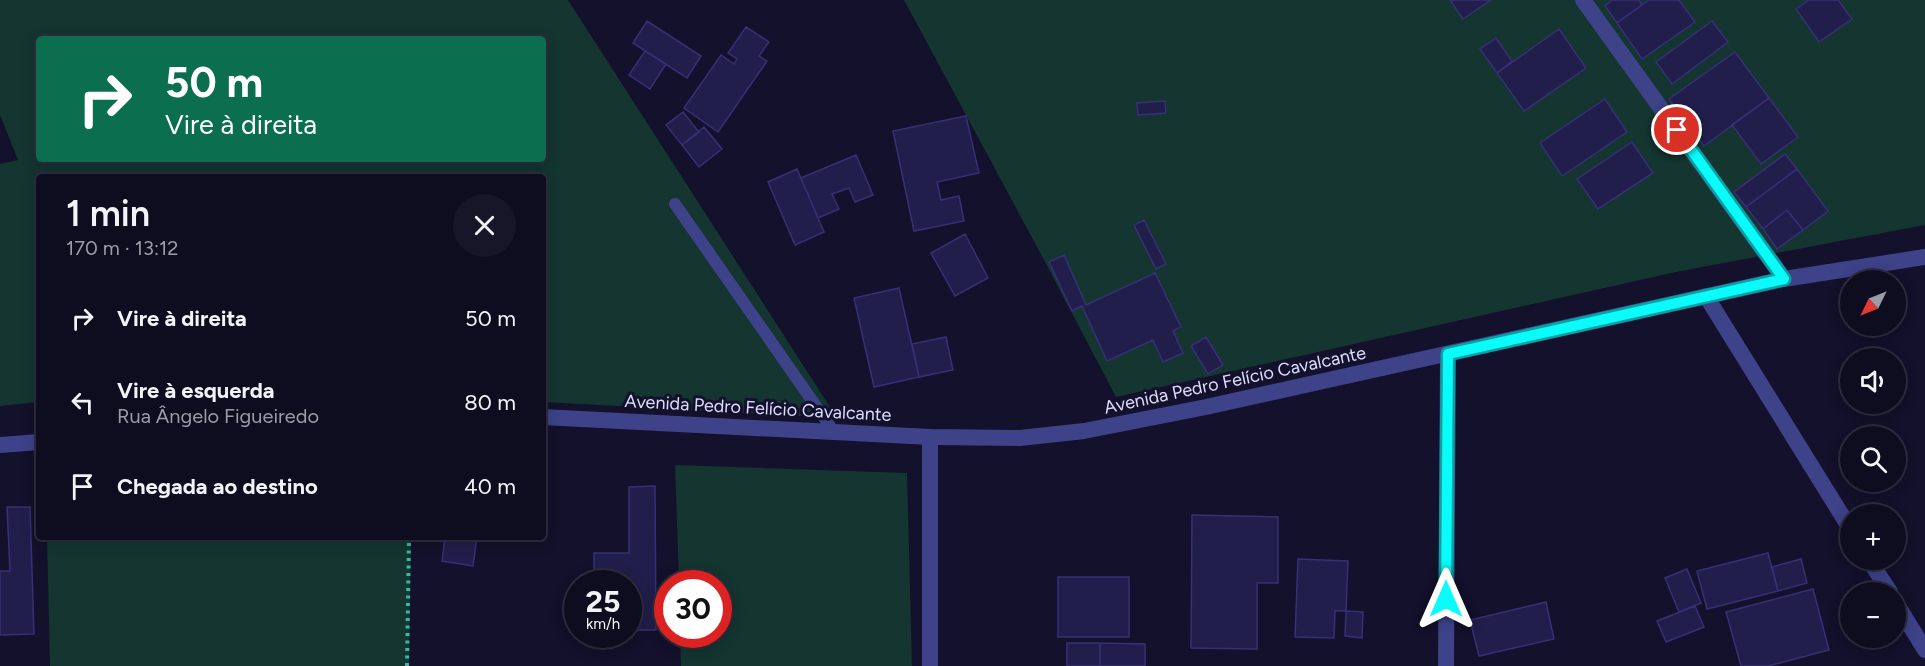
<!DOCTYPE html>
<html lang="pt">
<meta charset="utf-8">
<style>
body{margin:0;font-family:Figtree,sans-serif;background:#171629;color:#f1f3f6;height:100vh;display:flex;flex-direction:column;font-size:22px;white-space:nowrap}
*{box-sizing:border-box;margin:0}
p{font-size:20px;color:#9b9ca5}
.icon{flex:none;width:33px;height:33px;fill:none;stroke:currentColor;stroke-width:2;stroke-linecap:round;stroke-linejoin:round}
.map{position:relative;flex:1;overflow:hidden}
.sheet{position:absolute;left:36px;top:174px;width:510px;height:366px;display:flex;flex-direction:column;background:#0e0d20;border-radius:6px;box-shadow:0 3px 15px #0003,0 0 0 2px #2e2d3e}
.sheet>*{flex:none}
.guide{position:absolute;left:36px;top:36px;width:510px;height:126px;border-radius:6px;box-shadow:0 3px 15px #0003,0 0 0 2px #2e2d3e;background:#0b6e4f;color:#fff;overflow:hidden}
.needle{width:39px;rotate:227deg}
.buttons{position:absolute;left:1840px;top:270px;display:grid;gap:12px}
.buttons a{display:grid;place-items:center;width:66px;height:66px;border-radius:50%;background:#0e0d20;box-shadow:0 3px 15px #0003,0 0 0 2px #2e2d3e;font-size:30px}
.speed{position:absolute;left:564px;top:570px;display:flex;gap:12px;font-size:30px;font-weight:700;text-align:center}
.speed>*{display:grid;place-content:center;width:78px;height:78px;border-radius:50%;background:#0e0d20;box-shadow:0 3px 15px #0003,0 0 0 2px #2e2d3e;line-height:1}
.speed small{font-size:15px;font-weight:400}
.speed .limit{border:9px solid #d22;background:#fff;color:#111}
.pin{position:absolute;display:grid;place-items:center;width:51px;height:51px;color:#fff;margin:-26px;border:3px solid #fff;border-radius:50%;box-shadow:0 2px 6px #0007}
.me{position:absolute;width:66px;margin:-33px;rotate:0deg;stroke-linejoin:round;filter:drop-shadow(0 0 4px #0008)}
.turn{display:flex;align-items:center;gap:21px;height:126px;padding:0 30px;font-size:27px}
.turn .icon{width:78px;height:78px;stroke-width:2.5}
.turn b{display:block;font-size:42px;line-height:51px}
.round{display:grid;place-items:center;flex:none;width:63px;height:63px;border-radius:32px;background:#171629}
.headline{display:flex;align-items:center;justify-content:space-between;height:102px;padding:0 30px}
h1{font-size:36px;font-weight:600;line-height:45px}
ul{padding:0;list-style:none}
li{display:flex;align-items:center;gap:18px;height:84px;padding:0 30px}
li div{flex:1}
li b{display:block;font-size:22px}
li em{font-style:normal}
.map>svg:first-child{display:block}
</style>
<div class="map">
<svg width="1925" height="666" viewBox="0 0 1925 666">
<rect width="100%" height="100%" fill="#13112b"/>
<!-- green -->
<path fill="#143530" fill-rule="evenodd" d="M0,0H568L837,418L543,402V177H39V402L0,406V164L18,160L0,115ZM39,39H543V159H39Z
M904,0H1925V225L1676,272L1116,397L1043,258Z
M675,465L907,473L912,666H681L680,635L718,634V584L679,583Z
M47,537H411L409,666H50Z"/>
<!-- building -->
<path fill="#221e4b" stroke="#373077" stroke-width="1.5" d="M1450,0H1491L1463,19Z
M1612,0H1639L1642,5L1617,23L1605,6Z
M1649,0H1679L1695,22L1642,59L1617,23Z
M1809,0H1838L1852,19L1819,42L1796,9Z
M647,21L701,56L687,78L633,43Z
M1712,21L1728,42L1672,84L1656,62Z
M746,27L769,42L759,56L767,61L718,132L684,108L721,55L734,64L737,59L728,53Z
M1559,29L1586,68L1524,111L1497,73Z
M1496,38L1512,61L1497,73L1480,49Z
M645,51L666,64L650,89L629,75Z
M1735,52L1769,98L1704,146L1669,99Z
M1769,98L1798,137L1761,164L1732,125Z
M1605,99L1627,132L1562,176L1540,143Z
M1165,101L1166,113L1138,115L1137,103Z
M683,112L699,132L682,145L666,125Z
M966,116L979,173L937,182L941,200L959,196L964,221L914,231L893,131Z
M704,127L722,149L699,167L682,145Z
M1632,142L1653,173L1598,209L1577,179Z
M1785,154L1797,169L1746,207L1734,192Z
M856,155L873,195L855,202L849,188L832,194L839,209L818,218L801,178Z
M797,169L824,232L795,245L768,182Z
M1797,169L1828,211L1803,230L1787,210L1763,229L1746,207Z
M1787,210L1803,230L1777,249L1763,229Z
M1144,220L1166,264L1156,269L1134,225Z
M965,234L988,278L955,296L931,253Z
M1064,255L1086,305L1155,273L1181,327L1173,331L1183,353L1163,362L1153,340L1107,361L1082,306L1072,311L1049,262Z
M899,288L919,377L874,387L854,298Z
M946,337L953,370L919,377L912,344Z
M1206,337L1223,365L1208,374L1191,346Z
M655,486L656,630H628V584H594V553H629V487Z
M7,507H30L34,634L0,635V571H10Z
M1192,515L1278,517V583H1257V649L1191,648Z
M445,537H477L473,566L442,561Z
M1768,553L1778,591L1707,609L1697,571Z
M1298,559L1348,561L1346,611H1335L1334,638L1295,637Z
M1801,559L1807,583L1778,591L1772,567Z
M1687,569L1701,603L1679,612L1665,578Z
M1058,577H1129V637H1058Z
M1813,589L1829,650L1768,666H1741L1726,612Z
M1546,602L1554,639L1479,656L1470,620Z
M1695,606L1704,627L1666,642L1657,621Z
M1346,611L1363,612L1362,638L1345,636Z
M1067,643H1100V666H1067Z
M1100,643L1145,644V666H1100Z"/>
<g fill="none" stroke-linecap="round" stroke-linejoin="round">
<!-- path -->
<path stroke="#33bba5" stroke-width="4" stroke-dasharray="3 4.5" stroke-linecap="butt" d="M407,666L409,537"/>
<!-- service -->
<path stroke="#3d4289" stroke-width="12" d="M675,204L834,432"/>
<!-- minor -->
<path stroke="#3d4289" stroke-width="16" d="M1583,0L1784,279
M930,437V666
M1446,666L1448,354"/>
<!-- tertiary -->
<path stroke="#3d4289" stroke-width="16" d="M1706,296L1851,530
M543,417L930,437L1020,438L1084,431L1206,407L1784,279L1925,257
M0,445L39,442
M1869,560L1890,592
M1896,603L1925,650"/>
</g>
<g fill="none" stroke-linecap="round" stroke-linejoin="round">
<!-- route casing -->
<g stroke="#07a3a2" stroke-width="15">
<path id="route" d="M1446,599L1448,354L1784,279L1677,130"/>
</g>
<!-- route -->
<use href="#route" stroke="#0bfbfa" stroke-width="10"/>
</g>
<g text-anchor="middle" stroke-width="6" stroke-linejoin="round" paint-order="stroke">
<!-- street labels -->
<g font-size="18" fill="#dcdcfe" stroke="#13112b">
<text transform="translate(1235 380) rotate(-12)" y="6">Avenida Pedro Felício Cavalcante</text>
<text transform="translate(758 408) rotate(3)" y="6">Avenida Pedro Felício Cavalcante</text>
</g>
</g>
</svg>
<div class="buttons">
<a><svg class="needle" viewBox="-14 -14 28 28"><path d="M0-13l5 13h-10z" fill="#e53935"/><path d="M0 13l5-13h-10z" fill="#9b9ca5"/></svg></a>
<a><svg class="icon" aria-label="sound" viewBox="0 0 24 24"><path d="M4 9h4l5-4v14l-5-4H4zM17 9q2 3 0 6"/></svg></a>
<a><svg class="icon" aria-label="search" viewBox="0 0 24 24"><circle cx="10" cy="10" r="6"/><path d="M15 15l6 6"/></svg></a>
<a>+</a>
<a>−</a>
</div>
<div class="speed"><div>25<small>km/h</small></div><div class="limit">30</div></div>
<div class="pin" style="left:1677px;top:130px;background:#d93025"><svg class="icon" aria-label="arrive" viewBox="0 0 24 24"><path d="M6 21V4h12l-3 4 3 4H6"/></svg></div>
<svg class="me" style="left:1446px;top:599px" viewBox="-20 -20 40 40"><path d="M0-17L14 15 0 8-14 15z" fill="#0bfbfa" stroke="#fff" stroke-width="4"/></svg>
<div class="guide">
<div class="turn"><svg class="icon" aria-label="right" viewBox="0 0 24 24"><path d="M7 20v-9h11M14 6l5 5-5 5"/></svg><div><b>50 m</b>Vire à direita</div></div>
</div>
<section class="sheet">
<div class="headline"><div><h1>1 min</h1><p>170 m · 13:12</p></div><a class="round"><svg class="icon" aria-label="close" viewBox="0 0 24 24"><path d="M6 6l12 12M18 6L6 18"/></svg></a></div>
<ul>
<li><svg class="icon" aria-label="right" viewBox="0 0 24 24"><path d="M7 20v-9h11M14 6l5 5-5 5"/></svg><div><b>Vire à direita</b></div><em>50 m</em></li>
<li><svg class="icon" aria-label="left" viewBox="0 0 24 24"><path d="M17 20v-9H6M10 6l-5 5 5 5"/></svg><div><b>Vire à esquerda</b><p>Rua Ângelo Figueiredo</p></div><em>80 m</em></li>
<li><svg class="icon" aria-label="arrive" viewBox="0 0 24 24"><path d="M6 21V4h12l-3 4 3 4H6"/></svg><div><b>Chegada ao destino</b></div><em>40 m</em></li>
</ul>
</section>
</div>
